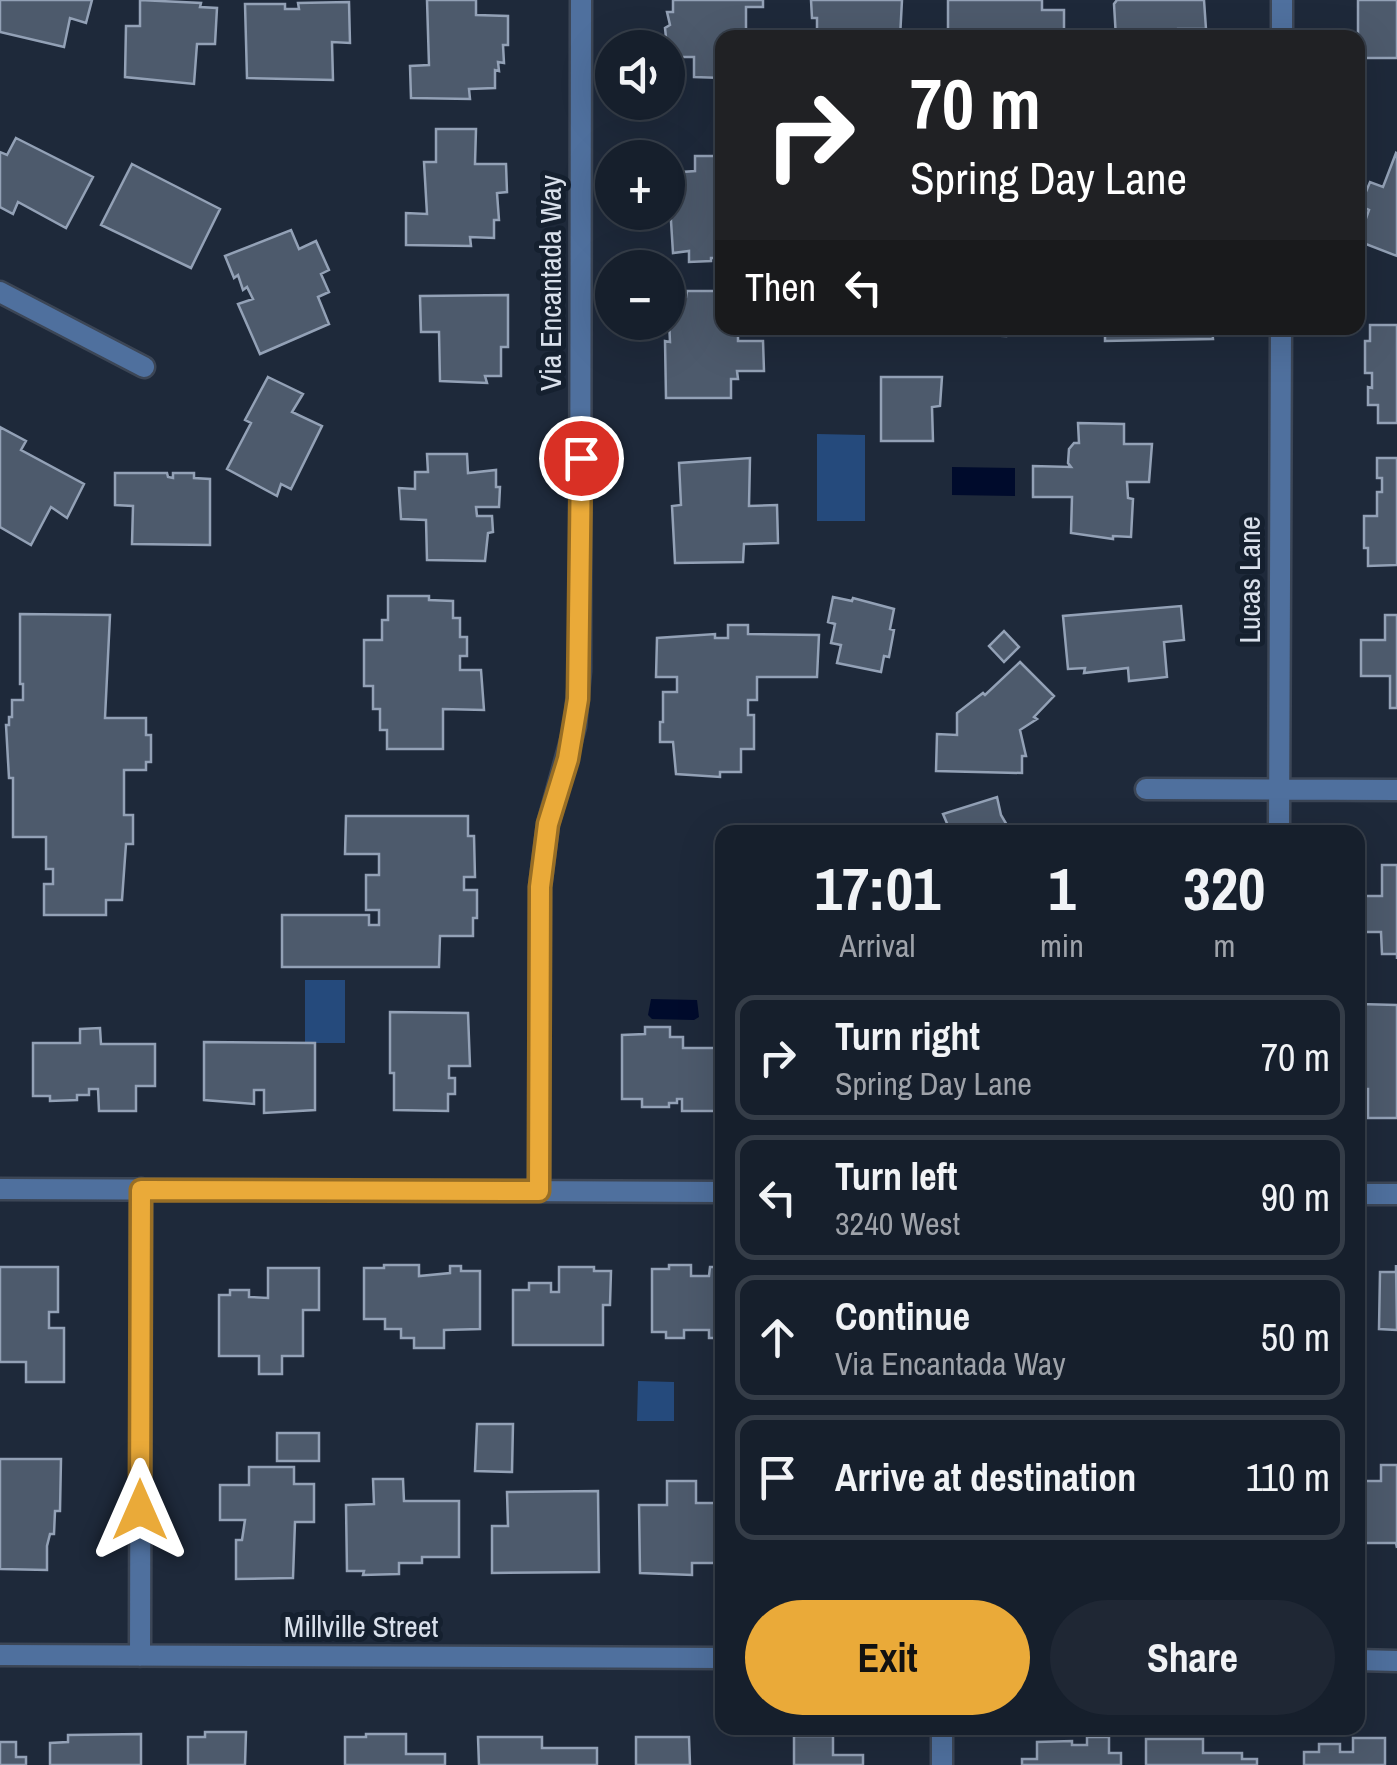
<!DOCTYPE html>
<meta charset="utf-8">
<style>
body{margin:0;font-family:"Archivo Narrow",sans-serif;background:#1f2734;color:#f1f3f6;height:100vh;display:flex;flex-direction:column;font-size:38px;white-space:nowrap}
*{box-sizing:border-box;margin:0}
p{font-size:32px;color:#9ea2a9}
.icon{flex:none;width:55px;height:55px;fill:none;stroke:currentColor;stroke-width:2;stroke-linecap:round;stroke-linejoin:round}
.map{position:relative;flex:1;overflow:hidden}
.details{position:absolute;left:715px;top:825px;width:650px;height:910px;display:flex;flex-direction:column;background:#161f2c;border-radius:20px;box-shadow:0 10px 40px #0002,0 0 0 2px #353d48}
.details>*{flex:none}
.banner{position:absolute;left:715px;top:30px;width:650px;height:305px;border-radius:20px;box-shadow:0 10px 40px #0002,0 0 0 2px #353d48;background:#202124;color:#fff;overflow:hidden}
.controls{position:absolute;left:595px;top:30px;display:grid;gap:20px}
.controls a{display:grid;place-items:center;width:90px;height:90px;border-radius:50%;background:#161f2c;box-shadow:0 10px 40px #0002,0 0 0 2px #353d48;font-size:50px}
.pin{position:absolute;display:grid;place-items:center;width:85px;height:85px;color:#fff;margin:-42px;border:5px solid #fff;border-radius:50%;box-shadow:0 2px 10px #0007}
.me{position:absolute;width:110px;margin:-55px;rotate:0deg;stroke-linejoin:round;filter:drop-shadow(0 0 8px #0008)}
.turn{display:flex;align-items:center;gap:35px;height:210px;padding:0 30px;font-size:45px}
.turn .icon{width:130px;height:130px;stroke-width:2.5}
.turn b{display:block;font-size:70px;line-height:85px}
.then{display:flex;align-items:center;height:95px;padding:0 30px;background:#0003;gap:20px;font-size:38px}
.eta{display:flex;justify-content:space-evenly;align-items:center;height:170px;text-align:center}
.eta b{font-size:60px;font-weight:700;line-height:70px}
.primary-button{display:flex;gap:20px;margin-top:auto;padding:20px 30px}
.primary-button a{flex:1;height:115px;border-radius:60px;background:#eaaa39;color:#111;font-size:40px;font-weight:700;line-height:115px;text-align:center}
.primary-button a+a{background:#1f2734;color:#f1f3f6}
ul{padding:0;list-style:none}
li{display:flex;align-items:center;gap:30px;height:125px;margin:0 20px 15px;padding:0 10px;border:5px solid #353d48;border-radius:20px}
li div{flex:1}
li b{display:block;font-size:38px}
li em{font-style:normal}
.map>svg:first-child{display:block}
</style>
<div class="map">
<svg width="1397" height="1765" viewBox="0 0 1397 1765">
<rect width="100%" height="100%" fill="#1e293a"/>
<!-- green -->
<path fill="#254a7c" d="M817,434L865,435V521H817Z
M305,980H345V1043H305Z
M638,1381L674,1382V1421H637Z"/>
<!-- water -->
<path fill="#000b2c" d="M952,467L1015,468V496L952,495Z
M651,999L697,1000L699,1017L694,1020L652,1019L648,1015Z"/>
<!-- building -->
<path fill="#4d5a6c" stroke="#93a1b6" stroke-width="2.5" d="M0,0H92L86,23L70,18L64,47L0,32Z
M140,0L201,3L200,7L217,8L215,44H197L194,84L125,77L126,26H140Z
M427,0H476V15L508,16V45H503L504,63L498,62L499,71L495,70V88L469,89L470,99L411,98L410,66L429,65Z
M673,0H763V7H746V38H722V78L694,77V57H668L665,28L670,25L667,12H673Z
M811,0H902L900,38H817V18H812Z
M948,0H1042V10H1064V38H948Z
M1117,0H1204L1206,29H1178L1177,38H1116L1114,4Z
M1358,0H1397V58H1358Z
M349,2L350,43L332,42L333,80L247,78L245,4H285V9H299L298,3Z
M436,129H476L475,164H506L507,192L497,193L499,220H494V238L470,237L471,246L406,245V213L427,214L424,162H436Z
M16,138L93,177L66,228L18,202L13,214L0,207V152L7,155Z
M1396,153L1397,154V256L1358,241L1369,210L1360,206L1370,182L1383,187Z
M695,156H722V258H711V261L689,262V251L673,253L668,173L695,171Z
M132,164L220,209L191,268L101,225Z
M291,230L299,249L316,241L329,270L321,274L329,292L318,297L329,324L260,354L238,304L253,299L247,287L243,290L238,275L234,278L225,256Z
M687,291H722V328H738V341H763L764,371H737L738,379H731V398H666L665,341L670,342L668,297H686Z
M508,295V347H501V376H485L487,383L440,381L439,332H421L420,296Z
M1370,325H1397V423H1378V405H1368V387L1372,388V373H1365V341H1370Z
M979,328H1006V336L979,335Z
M1105,328H1212L1213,339L1105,341Z
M268,377L303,394L292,412L322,426L291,489L281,484L277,496L227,469L251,423L245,420Z
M881,377H942L940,406L932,407L933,441H881Z
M1078,423L1124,424V444H1152L1149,482H1127L1128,498L1133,499L1131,537L1113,536V539L1071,533L1072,497H1033V466L1071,467L1068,463L1069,449L1074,443H1079Z
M0,427L26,441L21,450L84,484L67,518L51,507L31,545L0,527Z
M427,454H467L468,473L496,470V487H500L499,507H476L477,516H492L493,532L488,533L485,561L427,560L426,520L401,519L399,488L415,489V472H428Z
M750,458L749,506L777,505L778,543L744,544L743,562L675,563L672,506L681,505L679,463Z
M1377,458H1397V565L1368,566V548H1364V516H1377V492H1382V478H1377Z
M115,473H167L168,477L173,478V473H194V478L210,479V545L132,544L133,506L115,505Z
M388,596H429V600L453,601V618H460V637H467V656H460V670H481L484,710L443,709V749H387V730H380V709H373V686H364V640H382V620H388Z
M833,597L852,601L853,598L894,609L890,629L894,630L889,657L884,656L881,672L837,663L841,645L831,643L835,624L828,622Z
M1181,606L1184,640L1164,642L1167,677L1129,681L1128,668L1084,673L1085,668L1068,669L1063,616Z
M20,614L110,615L105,718H146V735H151V762H146V770H124V815H133V844H126L122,900H106V915H44V884H53V869H46V837H13V778H9L6,725H9V717H12V700H23V684H20Z
M1385,615H1397V708H1390V676H1361V640H1385Z
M728,625H748V634L819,635L817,677H757V700H748V715H754V749H741V772H720V777L676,774L673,742H660V722H663V692H677V677H656L657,638L715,634V638H728Z
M1004,631L1019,647L1004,662L989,646Z
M1020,662L1054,696L1034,717L1037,719L1020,730L1026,756H1022V773L936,771L937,734L957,735V713L983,693L985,695Z
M997,797L1001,815L1011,832H946L949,828L943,814Z
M346,816H468V836H474L475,877H464V890H477V918H473V936H440L439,967H282V915H369V925H379V910H366V875H379V854H345Z
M1382,865H1397V959V954H1382L1381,932H1358V896H1382Z
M1359,1004L1397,1005V1118H1368V1089H1361V1064H1358Z
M390,1012L468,1013L470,1066H449V1078H455V1094H448V1111L394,1110V1073H390Z
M645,1027H670V1037H683V1048H722V1087H716V1111H682V1099H677V1103H669V1107H642V1099H622V1035L645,1034Z
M100,1028L101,1044H155V1086H136V1111H99L98,1089H89V1095H77V1100L50,1101V1096H33V1043H80V1029Z
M204,1042L315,1043V1110L264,1113V1090H254V1104L204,1100Z
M384,1265H419V1276L450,1273V1266H461V1271H480V1329L444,1330V1348H414V1338H401V1329H385V1319H364V1268H384Z
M669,1265H691V1276H709L710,1267H722V1338H709V1330H684V1338H666V1332H652V1269H669Z
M1396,1265L1397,1330L1379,1329L1380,1272H1396Z
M0,1267H58V1312H49V1328H64V1382H26V1362H0Z
M559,1267H594V1271H611L610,1305H603V1345H513V1290H529V1283H551V1292H559Z
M268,1268H319V1310H303V1356H282V1374H259V1356H219V1295H230V1290H249V1297L268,1298Z
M477,1424H513L512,1472L475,1471Z
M277,1433H319V1461H277Z
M0,1459H61L60,1511H55L54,1534H50L47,1546V1570L0,1569Z
M1381,1465H1397V1548L1396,1543H1365V1487H1362V1481H1381Z
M249,1467H294V1484H314V1522H295L293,1578L236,1579V1540H242L245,1520H220V1485H249Z
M373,1479H403L404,1501H459V1557H422V1563H399V1574L363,1575L364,1571H347L346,1505L374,1504Z
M667,1481H696V1503H722V1559H716V1563H692V1575L640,1573L639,1505H667Z
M598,1491L599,1572L492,1573V1526H508L507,1492Z
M205,1732H246L245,1765H188V1737H205Z
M141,1734V1765H50V1743L68,1742V1735Z
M366,1734H406V1754H445V1765H345V1737H366Z
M794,1736H833V1755H863V1765H794Z
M478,1737H542V1748H597V1765H479Z
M636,1737H689L690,1765H636Z
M1087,1737H1109V1753H1121V1765H1022V1759H1037V1742L1072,1741V1745H1087Z
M1353,1738H1385V1765H1304V1752H1319V1744H1340V1752H1353Z
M1146,1739H1203V1753H1242V1759H1257V1765H1146Z
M0,1742H16V1757H26V1765H0Z"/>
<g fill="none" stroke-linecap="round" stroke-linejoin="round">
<!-- street casing -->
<g stroke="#3c4656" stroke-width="25">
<path id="street" d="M1282,38V0
M0,292L144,367
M1146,789L1397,790
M1279,832L1281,328
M0,1189L722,1192
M539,1191L540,887L548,824L575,726L580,671L581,0
M1358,1194H1397
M0,1655L722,1658
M140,1656L141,1189
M1358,1660L1397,1661
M942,1765V1728"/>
</g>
<!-- street -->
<use href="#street" stroke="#4f709e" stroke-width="20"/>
</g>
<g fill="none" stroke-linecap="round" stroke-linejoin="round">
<!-- route casing -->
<g stroke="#986e25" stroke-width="25">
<path id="route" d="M140,1510L141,1190L539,1191L540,887L548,824L568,759L578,699L581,458"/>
</g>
<!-- route -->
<use href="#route" stroke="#eaaa39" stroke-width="18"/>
</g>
<g text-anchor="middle" stroke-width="10" stroke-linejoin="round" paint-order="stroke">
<!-- street labels -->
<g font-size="30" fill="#d9e0eb" stroke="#15202f">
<text transform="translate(551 283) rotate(-90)" y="10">Via Encantada Way</text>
<text transform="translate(1250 580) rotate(-90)" y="10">Lucas Lane</text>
<text x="361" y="1637">Millville Street</text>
</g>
</g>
</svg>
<div class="controls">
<a><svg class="icon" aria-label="sound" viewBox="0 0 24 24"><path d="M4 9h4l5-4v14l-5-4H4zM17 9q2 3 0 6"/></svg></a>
<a>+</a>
<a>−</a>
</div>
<div class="pin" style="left:581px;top:458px;background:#d93025"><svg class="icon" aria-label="arrive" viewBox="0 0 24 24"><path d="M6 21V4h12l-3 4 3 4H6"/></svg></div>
<svg class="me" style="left:140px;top:1510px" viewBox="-20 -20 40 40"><path d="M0-17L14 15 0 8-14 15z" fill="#eaaa39" stroke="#fff" stroke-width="4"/></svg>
<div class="banner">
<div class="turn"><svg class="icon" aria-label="right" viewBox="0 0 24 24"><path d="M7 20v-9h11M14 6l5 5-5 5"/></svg><div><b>70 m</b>Spring Day Lane</div></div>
<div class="then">Then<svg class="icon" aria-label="left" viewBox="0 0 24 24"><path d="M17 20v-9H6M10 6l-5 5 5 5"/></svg></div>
</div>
<section class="details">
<div class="eta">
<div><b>17:01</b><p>Arrival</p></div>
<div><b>1</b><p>min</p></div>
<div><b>320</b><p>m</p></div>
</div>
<ul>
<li><svg class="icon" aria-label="right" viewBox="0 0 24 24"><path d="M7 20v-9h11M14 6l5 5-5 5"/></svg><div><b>Turn right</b><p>Spring Day Lane</p></div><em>70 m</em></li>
<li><svg class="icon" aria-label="left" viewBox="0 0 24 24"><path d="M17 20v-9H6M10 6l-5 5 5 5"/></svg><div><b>Turn left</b><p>3240 West</p></div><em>90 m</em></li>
<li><svg class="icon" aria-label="ahead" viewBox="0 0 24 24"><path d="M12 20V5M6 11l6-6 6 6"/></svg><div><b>Continue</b><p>Via Encantada Way</p></div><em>50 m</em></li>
<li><svg class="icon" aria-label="arrive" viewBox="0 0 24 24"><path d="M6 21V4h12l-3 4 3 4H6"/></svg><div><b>Arrive at destination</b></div><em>110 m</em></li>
</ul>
<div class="primary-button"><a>Exit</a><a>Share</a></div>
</section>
</div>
